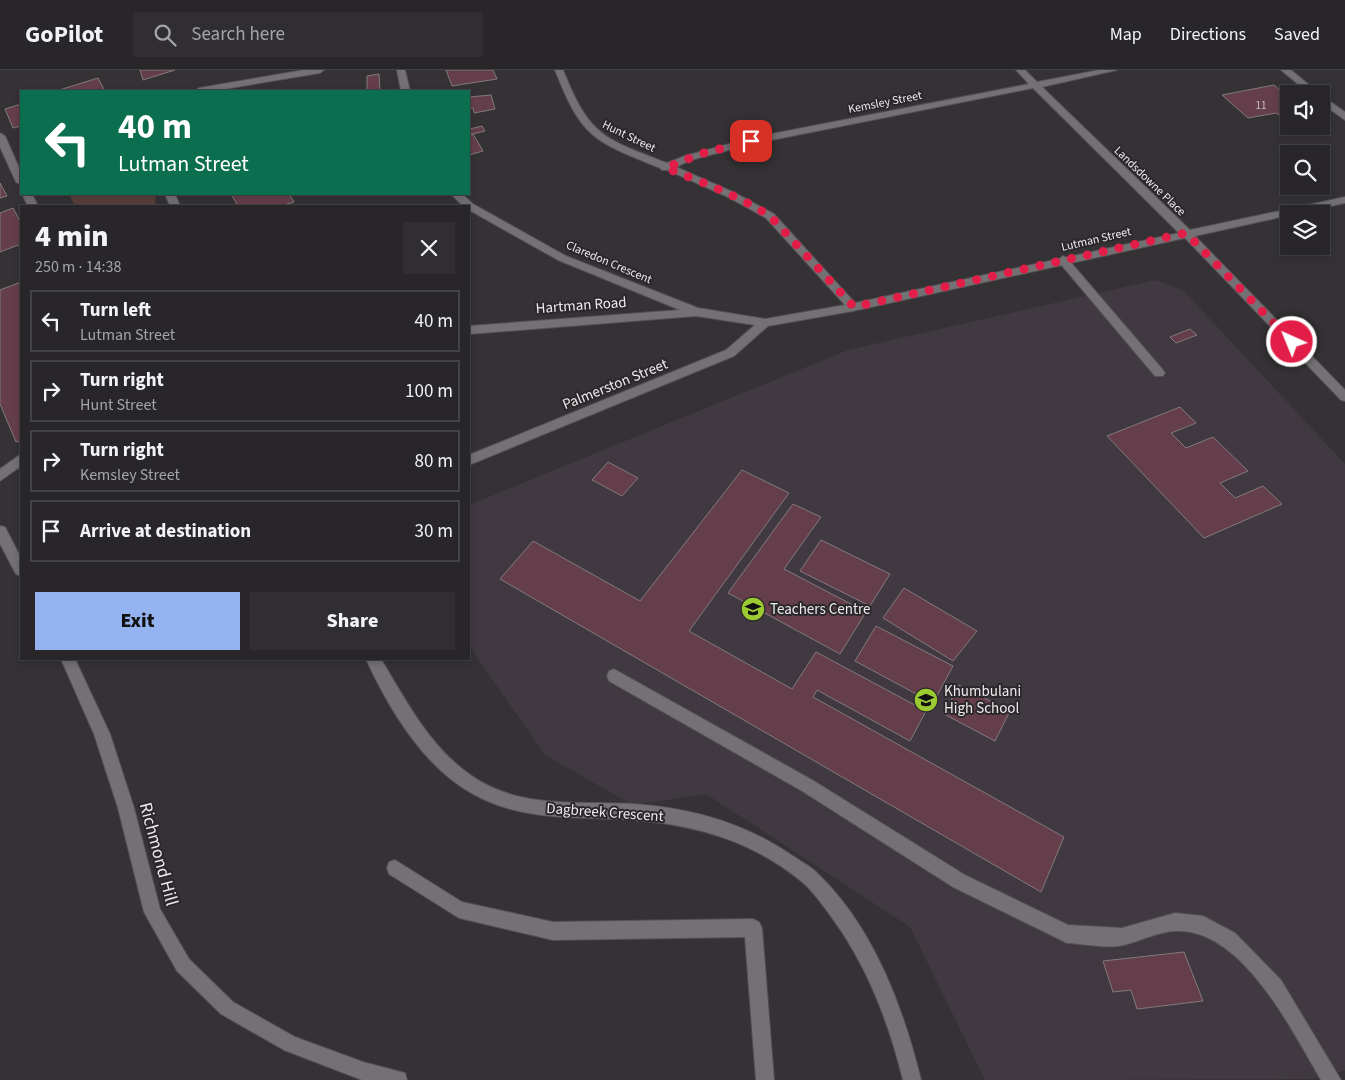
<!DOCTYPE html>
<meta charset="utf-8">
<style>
body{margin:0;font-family:"Source Sans 3",sans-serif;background:#302e30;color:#f1f3f6;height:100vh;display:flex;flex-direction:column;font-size:19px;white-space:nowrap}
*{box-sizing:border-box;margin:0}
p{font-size:16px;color:#a5a5a8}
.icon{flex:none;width:28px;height:28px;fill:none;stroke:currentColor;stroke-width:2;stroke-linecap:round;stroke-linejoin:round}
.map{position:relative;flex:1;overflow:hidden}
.drawer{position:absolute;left:20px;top:135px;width:450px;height:455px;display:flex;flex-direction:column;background:#282628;border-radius:0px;box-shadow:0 2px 8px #0003,0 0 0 1px #444345}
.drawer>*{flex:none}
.guide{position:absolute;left:20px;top:20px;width:450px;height:105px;border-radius:0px;box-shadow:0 2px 8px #0003,0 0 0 1px #444345;background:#0b6e4f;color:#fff;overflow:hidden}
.buttons{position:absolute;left:1280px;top:15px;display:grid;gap:10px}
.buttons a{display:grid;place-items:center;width:50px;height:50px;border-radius:0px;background:#282628;box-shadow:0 2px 8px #0003,0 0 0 1px #444345;font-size:25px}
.pin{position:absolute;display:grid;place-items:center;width:42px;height:42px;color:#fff;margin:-21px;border-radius:10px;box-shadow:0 2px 8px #0006}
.me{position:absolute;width:55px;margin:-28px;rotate:316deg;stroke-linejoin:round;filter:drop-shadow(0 0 4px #0008)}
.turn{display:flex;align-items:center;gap:18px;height:105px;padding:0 15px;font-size:22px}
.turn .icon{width:65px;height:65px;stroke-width:2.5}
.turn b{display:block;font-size:35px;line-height:42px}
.round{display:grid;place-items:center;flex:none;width:52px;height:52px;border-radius:0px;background:#302e30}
.summary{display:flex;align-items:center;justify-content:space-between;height:85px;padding:0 15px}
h1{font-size:30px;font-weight:800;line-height:38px}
.cta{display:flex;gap:10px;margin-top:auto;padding:10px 15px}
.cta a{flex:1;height:58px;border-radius:0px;background:#95b2f1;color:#111;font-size:20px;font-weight:800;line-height:58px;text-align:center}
.cta a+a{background:#302e30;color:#f1f3f6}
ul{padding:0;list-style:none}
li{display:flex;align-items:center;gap:15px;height:62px;margin:0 10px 8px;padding:0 5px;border:2px solid #444345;border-radius:0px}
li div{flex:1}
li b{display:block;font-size:19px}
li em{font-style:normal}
header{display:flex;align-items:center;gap:30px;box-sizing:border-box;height:70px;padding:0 25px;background:#282628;border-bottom:1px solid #444345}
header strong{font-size:24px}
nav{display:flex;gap:28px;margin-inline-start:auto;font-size:18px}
.search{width:350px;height:45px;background:#302e30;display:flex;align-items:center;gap:12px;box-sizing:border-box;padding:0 18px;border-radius:0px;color:#a5a5a8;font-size:19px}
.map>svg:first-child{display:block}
</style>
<header>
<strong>GoPilot</strong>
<div class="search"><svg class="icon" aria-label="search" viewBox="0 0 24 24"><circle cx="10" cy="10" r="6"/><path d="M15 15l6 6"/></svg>Search here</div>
<nav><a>Map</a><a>Directions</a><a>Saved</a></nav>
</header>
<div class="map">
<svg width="1345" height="1010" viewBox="0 0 1345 1010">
<rect width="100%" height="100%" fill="#353235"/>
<!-- built -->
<path fill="#413941" d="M1155,210L1183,220L1345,394V1000L1316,1009L985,1010L910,857L706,724L633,735L545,685L469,576V435L848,280Z"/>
<!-- green -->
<path fill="#593f3b" d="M69,124H156L155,136H75Z"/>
<!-- building -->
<path fill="#653e4c" stroke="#807b7d" d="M140,0H175L143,10Z
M446,0H493L497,9L452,16Z
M379,4L380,21H367V6Z
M98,8L105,21H56Z
M1274,15L1289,28V45L1281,46L1276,43L1248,48L1222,25Z
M491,25L495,39L474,43L473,38H469V27Z
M21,34V56L13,58L5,39Z
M469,56L470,59L482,56L485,61L469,65Z
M473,64L483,81L469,85V65Z
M0,113L7,126L0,128Z
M231,124H289L294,132L280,136H238Z
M13,138L21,153V174L0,182V143Z
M21,212V370L16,372L0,334V220Z
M1190,259L1197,265L1176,273L1170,267Z
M1180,337L1196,353L1171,363L1186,378L1213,367L1248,401L1220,413L1235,428L1263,416L1282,434L1204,468L1107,366Z
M608,392L638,408L622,426L592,410Z
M742,400L789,423L689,561L792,619L816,582L926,641L910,671L817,620L813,627L1064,767L1041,822L500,509L533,471L640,531Z
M793,434L821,447L784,499L866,542L840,584L728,523Z
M821,470L890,504L870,536L800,501Z
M904,518L977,561L953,591L883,548Z
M876,556L953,596L933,633L855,591Z
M959,615L1010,641L995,671L944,644Z
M1184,882L1203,931L1137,939L1131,920L1113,922L1103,891Z"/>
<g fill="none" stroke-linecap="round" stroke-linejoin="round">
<!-- service casing -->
<g stroke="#535053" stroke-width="2">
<path id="service" d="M1063,186L1067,188L1163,300L1165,303L1163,306H1155L1059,192L1058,190Z
M614,599L814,711L965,805L1068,855L1122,858L1175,843L1203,846L1235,863L1281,910L1341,1010H1321C1292,961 1242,858 1176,861C1159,861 1141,871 1124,875C1107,879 1085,874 1067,873L1061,870L953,817L802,721L609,611L607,606L609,601Z
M395,790L462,832L553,852L753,849L759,852L762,858L774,1010H756L745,867L553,870L459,848L389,804L387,798L389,792Z"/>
</g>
<!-- minor casing -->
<g stroke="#535053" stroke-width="2">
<path id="minor" d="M304,0H324L320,3L213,21H194L199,18Z
M397,0H405L410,21H401Z
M555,0H563C590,67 603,68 667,93L685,86L751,68L1029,14L1016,0H1025L1037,12L1099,0H1117L1042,17L1190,160L1345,127V133L1195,166L1345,320V331L1341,330L1185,168L853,241L768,256L734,286L469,395V385L726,280L755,255L696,246L469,264V256L680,240L558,190L469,140V136H463L451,124H462L473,134L566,186L698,238L765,249L845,235L766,148L728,127L667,100H662L660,98C594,71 582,69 555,0ZM1033,18L1179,163L855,233L774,144L735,123L676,97L691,90L752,74Z
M1281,0H1291L1320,24H1310Z
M1321,25L1345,42V50L1321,33Z
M0,63L5,66L21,102V115L16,112L0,77Z
M22,124H32L38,136H28Z
M165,124H175L180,136H170Z
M21,384V396L0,411V399Z
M0,456L5,457L21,488V506L16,504L0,474Z
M61,589H75L110,664L134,738L160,839L189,889L233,932L295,967L363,992L405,1003L407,1010H362L284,980L221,944L177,901L144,842L118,738L94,664Z
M366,589H381C409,636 435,687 485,714C530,738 586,731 634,734C692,738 745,753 793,786C800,791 808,795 815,801C872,854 903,936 921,1010H903C888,950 867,895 830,845C822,834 812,820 801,811C752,771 696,755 634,750C581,746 524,752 475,725C425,699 389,639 366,589Z"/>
</g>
<!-- service -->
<use href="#service" fill="#747174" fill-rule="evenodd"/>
<!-- minor -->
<use href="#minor" fill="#747174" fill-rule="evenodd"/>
</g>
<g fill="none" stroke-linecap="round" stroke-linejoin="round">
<!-- route -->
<path stroke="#e11d48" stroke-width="9" stroke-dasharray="0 16.2" d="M751,71L700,84L666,98C701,112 737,125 770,146L854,237L1186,163L1292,272"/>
</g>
<!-- icons -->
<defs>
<g id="university-disc" transform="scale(1.25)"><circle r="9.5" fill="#9cca31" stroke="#2b282b"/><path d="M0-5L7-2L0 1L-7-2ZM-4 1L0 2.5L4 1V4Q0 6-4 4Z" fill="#111"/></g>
<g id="school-disc" transform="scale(1.25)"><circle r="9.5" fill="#9cca31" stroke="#2b282b"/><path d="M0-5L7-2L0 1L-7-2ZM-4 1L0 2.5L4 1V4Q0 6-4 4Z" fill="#111"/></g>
</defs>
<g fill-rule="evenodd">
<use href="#university-disc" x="753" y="539"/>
<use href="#school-disc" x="926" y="630"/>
</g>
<g text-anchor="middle" stroke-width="4" stroke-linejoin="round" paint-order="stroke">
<!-- far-number labels -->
<g font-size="11" fill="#cabfc4">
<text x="1261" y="39">11</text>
</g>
<!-- far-street labels -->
<g font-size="12" fill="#eceaec" stroke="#2b282b">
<text transform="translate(885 32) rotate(-11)" y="4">Kemsley Street</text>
<text transform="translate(629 66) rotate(26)" y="4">Hunt Street</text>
<text transform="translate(1150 111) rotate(44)" y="4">Landsdowne Place</text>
<text transform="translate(1096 169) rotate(-13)" y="4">Lutman Street</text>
<text transform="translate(609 192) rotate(23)" y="4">Claredon Crescent</text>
</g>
<!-- street labels -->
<g font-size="15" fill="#eceaec" stroke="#2b282b">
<text transform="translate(581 235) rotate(-4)" y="5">Hartman Road</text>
<text transform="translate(615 314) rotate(-22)" y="5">Palmerston Street</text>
<text transform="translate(605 742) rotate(4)" y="5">Dagbreek Crescent</text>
</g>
<!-- poi labels -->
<g font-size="15" fill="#eceaec" stroke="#2b282b" text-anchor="start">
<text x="770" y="544">Teachers Centre</text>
<text x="944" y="626">Khumbulani<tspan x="944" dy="17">High School</tspan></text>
</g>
<!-- near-street labels -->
<g font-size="18" fill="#eceaec" stroke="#2b282b">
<text transform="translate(159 784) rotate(75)" y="6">Richmond Hill</text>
</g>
</g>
</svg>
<div class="buttons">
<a><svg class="icon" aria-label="sound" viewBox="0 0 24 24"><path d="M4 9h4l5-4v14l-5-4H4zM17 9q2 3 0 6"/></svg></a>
<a><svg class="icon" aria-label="search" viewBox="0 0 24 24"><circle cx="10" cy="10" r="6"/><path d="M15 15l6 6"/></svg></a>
<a><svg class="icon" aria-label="layers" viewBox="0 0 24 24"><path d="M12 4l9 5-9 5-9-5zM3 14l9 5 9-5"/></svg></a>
</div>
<div class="pin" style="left:751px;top:71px;background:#d93025"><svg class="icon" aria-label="arrive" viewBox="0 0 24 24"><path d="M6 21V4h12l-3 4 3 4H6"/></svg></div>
<svg class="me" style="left:1292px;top:272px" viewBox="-20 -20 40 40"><circle r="17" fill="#e11d48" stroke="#fff" stroke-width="3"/><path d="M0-11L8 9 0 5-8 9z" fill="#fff"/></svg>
<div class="guide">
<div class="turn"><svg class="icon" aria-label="left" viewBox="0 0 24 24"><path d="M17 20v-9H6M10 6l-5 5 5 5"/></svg><div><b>40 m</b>Lutman Street</div></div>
</div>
<section class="drawer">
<div class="summary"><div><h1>4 min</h1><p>250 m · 14:38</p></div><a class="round"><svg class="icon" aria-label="close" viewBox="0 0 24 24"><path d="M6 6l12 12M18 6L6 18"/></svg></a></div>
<ul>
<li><svg class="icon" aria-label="left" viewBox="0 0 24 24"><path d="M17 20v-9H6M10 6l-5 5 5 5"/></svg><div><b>Turn left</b><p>Lutman Street</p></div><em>40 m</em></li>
<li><svg class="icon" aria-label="right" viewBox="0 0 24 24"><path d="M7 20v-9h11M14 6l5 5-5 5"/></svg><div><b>Turn right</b><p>Hunt Street</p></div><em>100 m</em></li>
<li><svg class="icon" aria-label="right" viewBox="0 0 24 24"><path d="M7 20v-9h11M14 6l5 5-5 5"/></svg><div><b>Turn right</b><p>Kemsley Street</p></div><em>80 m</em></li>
<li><svg class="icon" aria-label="arrive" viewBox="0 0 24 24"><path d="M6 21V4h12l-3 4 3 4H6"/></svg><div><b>Arrive at destination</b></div><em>30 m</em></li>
</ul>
<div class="cta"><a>Exit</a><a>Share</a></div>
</section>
</div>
